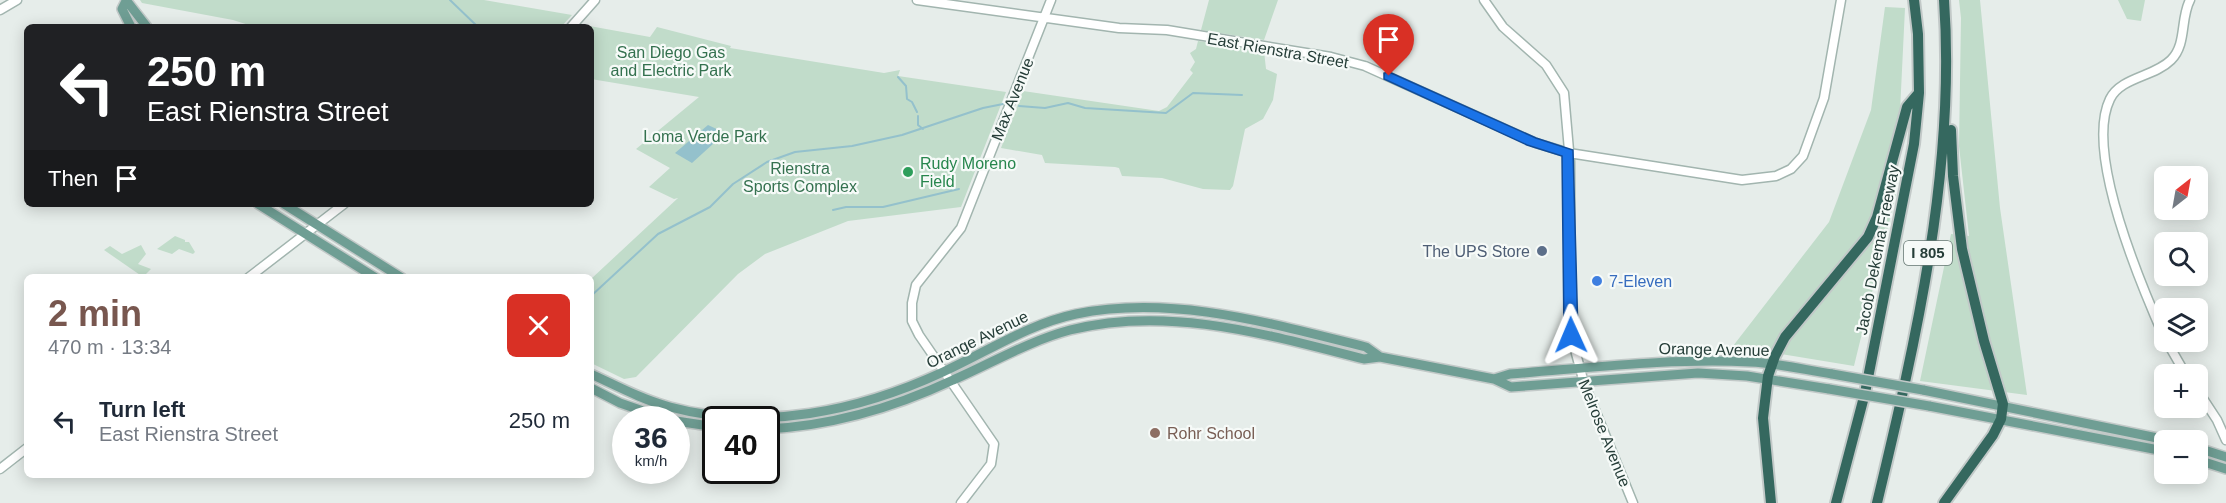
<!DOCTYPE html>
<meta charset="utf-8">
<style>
body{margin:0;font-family:Arial,sans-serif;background:#f2f2f3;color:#1f2937;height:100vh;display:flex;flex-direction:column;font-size:22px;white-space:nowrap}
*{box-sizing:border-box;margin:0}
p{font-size:20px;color:#747a83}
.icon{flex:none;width:33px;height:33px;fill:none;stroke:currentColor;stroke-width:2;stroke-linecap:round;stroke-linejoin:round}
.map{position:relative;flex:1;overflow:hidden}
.side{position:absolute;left:24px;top:274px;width:570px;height:204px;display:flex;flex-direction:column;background:#fff;border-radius:9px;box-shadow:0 3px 15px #0003}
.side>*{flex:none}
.hud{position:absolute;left:24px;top:24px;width:570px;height:183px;border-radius:9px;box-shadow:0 3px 15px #0003;background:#202124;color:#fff;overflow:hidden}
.needle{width:39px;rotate:31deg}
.fabs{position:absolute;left:2154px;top:166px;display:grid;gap:12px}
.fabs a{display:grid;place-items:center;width:54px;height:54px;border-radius:9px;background:#fff;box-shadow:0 3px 15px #0003;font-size:30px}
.speed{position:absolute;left:612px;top:406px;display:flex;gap:12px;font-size:30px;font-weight:700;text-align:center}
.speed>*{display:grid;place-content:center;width:78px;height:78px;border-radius:50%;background:#fff;box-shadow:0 3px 15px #0003;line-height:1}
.speed small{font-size:15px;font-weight:400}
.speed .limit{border:3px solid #111;border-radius:9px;background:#fff;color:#111}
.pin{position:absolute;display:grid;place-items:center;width:51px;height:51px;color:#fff;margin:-62px -26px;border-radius:50% 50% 50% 0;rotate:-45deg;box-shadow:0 0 6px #0007}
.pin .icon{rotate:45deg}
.me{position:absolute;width:66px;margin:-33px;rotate:359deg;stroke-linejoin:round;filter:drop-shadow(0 0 4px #0008)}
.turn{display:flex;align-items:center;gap:21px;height:126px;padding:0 24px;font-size:27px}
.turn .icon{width:78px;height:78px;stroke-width:2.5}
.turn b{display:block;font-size:42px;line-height:51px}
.then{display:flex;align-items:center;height:57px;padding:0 24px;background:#0003;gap:12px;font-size:22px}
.round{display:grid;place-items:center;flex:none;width:63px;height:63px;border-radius:9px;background:#f2f2f3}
.summary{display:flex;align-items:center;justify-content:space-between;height:102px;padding:0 24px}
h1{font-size:36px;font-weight:700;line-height:45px;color:#78574f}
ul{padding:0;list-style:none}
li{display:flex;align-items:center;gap:18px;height:90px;padding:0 24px}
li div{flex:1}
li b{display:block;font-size:22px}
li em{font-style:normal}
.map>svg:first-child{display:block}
</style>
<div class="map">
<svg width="2226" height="503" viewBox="0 0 2226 503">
<rect width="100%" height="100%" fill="#e6edea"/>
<!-- green -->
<path fill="#c1dcca" d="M140,0H484L572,15L561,27H255L233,20L142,3Z
M1209,0H1278L1264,40L1201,30Z
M1959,0H1980L2000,208L2027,395L1920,381L1951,234L1969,236L1959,146L1961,18Z
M2118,0H2145L2141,21L2127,19Z
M1885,7L1905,8L1896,194L1854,366L1733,346L1829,222L1871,110Z
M584,25L650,37L657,27L731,46L730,48L884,73L900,70L898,76L1006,92L961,207L848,221L765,254L738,274L636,377L624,379L591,363V279L678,198L674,199L649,187L670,168L636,149L699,97L591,79V27H581Z
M1198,41L1264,51L1266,69L1277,74L1273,100L1263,119L1245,129L1233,186L1230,190L1203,189L1162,178L1122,176L1119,168L1115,167L1045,163L1042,155L1001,148L1023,91L1159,111L1167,107L1193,73L1190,70L1195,62L1190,53L1196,49Z
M175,236L185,240V242H189L195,252L193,254L179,249L172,254L157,249Z
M141,245L146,254L138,264L151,269L143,277L104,250L110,246L122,254Z"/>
<!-- water -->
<path fill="#94c1cc" d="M708,125L725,133L692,163L675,153Z"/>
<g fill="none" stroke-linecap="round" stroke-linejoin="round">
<!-- stream -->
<path stroke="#94c1cc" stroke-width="2" d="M450,0L478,27
M898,77L906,86L907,99L912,102L917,112
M1019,106L1045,108L1068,103L1085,108L1166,113L1193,93L1242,95
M918,116V125L923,129
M833,210L846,207H883L959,189
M591,296L658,234L710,207L733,184L767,162L795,152L852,146L902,135L983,108L1003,104"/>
<!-- secondary casing -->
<g stroke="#a2b5af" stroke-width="11">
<path id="secondary" d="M917,0L1119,28L1167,30L1331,57L1365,66L1536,143L1569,153L1742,180L1776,176L1791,169L1803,156L1824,98L1841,0
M1484,0L1503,27L1546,65L1564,93L1570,162L1571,335L1584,383L1633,503
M0,10L17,0
M571,27L595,0
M248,278L344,204
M2164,337C2141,285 2084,152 2110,99C2121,77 2154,77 2171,60C2187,44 2180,19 2190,0
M2167,342L2186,375
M2198,391L2217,420L2226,440
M0,469L27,448
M961,503L991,464L994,444L919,335L912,321V303L916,285L961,228L1051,0"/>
</g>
<!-- primary casing -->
<g stroke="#c2c9c8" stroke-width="12">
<path id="primary" d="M126,0L147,27
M126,1L122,9L131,27
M258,204L376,278
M284,204L402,278
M591,374C617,386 643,400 670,407C762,432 859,411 943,372C987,352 1028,324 1076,314C1173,294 1272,324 1366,347L1380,357
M1494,379L1510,374C1590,368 1670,358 1750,362C1777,363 1805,370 1832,374
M591,388L620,403L669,420
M1923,390L2172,441
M1929,406L2164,451
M676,421L716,427
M766,429C832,426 893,408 953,380C992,363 1029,341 1070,330C1169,305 1268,335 1364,359L1380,357L1494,379L1511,387L1698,373L1747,376L1829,389
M2198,448L2226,457
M2198,460L2226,469"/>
</g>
<!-- highway casing -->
<g stroke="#c2c9c8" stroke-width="14">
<path id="highway" d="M1771,503L1763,418L1768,376L1775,356L1785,337L1868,237L1877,217L1907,107L1918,94
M1836,503L1865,393L1914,144L1919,93L1918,34L1914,0
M1877,503C1916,341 1956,167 1944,0
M1944,503L1993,435L2001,419L2003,404L1984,341L1962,249L1953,176L1951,130"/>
</g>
<!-- secondary -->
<use href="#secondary" stroke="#fff" stroke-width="8"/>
<!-- primary -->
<use href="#primary" stroke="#6f9e94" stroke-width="9"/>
<!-- highway -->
<use href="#highway" stroke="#35685f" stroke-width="10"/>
<!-- primary-bridge casing -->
<g stroke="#c2c9c8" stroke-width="12" stroke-linecap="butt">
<path id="primary-bridge" d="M1832,374L1923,390
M1829,389L1929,406"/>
</g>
<!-- primary-bridge -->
<use href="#primary-bridge" stroke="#6f9e94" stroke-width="9"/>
</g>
<!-- route -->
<path fill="#1a73e8" stroke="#114b97" stroke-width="1.5" d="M1389,72L1536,138L1573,150L1578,335L1576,340H1566L1564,335L1562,156L1527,145L1384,79V73Z"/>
<!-- markers -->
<circle fill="#2e9e5b" stroke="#f6faf8" stroke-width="2" cx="908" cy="172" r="6"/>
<circle fill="#5c6f8a" stroke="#f6faf8" stroke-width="2" cx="1542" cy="251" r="6"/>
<circle fill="#3f7fe0" stroke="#f6faf8" stroke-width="2" cx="1597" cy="281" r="6"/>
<circle fill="#8d6e63" stroke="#f6faf8" stroke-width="2" cx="1155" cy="433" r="6"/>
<g text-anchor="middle" stroke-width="4.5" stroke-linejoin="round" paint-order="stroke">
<!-- shield labels -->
<rect fill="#f6faf8" stroke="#647672" stroke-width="1.5" x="1904" y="241" width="48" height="24" rx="4.5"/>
<g font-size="15" font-weight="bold" fill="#263e39">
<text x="1928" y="258">I 805</text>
</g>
<!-- street labels -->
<g font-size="16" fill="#263e39" stroke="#f6faf8">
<text transform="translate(1278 50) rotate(10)" y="6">East Rienstra Street</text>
<text transform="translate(1012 99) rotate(-68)" y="6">Max Avenue</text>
<text transform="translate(1877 250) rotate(-79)" y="6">Jacob Dekema Freeway</text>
<text transform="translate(977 339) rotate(-26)" y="6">Orange Avenue</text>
<text transform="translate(1714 349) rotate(1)" y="6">Orange Avenue</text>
<text transform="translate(1605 433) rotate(68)" y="6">Melrose Avenue</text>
</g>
<!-- park labels -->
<g font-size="16" fill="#34714f" stroke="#f6faf8">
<text x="671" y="58">San Diego Gas<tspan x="671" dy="18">and Electric Park</tspan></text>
<text x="705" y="142">Loma Verde Park</text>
<text x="800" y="174">Rienstra<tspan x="800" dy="18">Sports Complex</tspan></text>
</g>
<!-- leisure labels -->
<g font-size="16" fill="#27864d" stroke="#f6faf8" text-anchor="start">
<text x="920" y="169">Rudy Moreno<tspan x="920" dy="18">Field</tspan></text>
</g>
<!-- service labels -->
<g font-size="16" fill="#4e5e75" stroke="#f6faf8" text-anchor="end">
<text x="1530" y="257">The UPS Store</text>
</g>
<!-- shop labels -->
<g font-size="16" fill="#366cbe" stroke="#f6faf8" text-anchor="start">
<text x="1609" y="287">7-Eleven</text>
</g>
<!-- education labels -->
<g font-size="16" fill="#785e54" stroke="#f6faf8" text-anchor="start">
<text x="1167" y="439">Rohr School</text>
</g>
</g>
</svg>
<div class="fabs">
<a><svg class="needle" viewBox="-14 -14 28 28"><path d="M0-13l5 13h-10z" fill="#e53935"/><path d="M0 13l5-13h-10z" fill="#747a83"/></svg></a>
<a><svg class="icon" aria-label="search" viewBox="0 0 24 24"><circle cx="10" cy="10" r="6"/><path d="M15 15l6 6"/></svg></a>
<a><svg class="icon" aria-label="layers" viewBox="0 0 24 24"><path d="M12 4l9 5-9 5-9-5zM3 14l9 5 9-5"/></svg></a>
<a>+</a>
<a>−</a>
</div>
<div class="speed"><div>36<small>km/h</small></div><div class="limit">40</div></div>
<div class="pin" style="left:1389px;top:76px;background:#d93025"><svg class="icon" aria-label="arrive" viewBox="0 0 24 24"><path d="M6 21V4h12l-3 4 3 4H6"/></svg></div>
<svg class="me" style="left:1571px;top:335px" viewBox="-20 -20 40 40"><path d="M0-17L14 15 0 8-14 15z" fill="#1a73e8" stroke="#fff" stroke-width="4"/></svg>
<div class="hud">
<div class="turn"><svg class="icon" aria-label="left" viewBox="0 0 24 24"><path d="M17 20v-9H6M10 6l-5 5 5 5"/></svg><div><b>250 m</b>East Rienstra Street</div></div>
<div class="then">Then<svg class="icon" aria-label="arrive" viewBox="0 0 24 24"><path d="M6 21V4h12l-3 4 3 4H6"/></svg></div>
</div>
<section class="side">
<div class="summary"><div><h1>2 min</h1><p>470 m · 13:34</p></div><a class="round" style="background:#d93025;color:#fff"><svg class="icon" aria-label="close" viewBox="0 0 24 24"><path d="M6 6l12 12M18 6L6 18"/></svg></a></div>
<ul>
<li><svg class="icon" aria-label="left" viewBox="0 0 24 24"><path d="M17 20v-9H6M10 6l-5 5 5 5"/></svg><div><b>Turn left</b><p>East Rienstra Street</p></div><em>250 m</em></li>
</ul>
</section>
</div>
